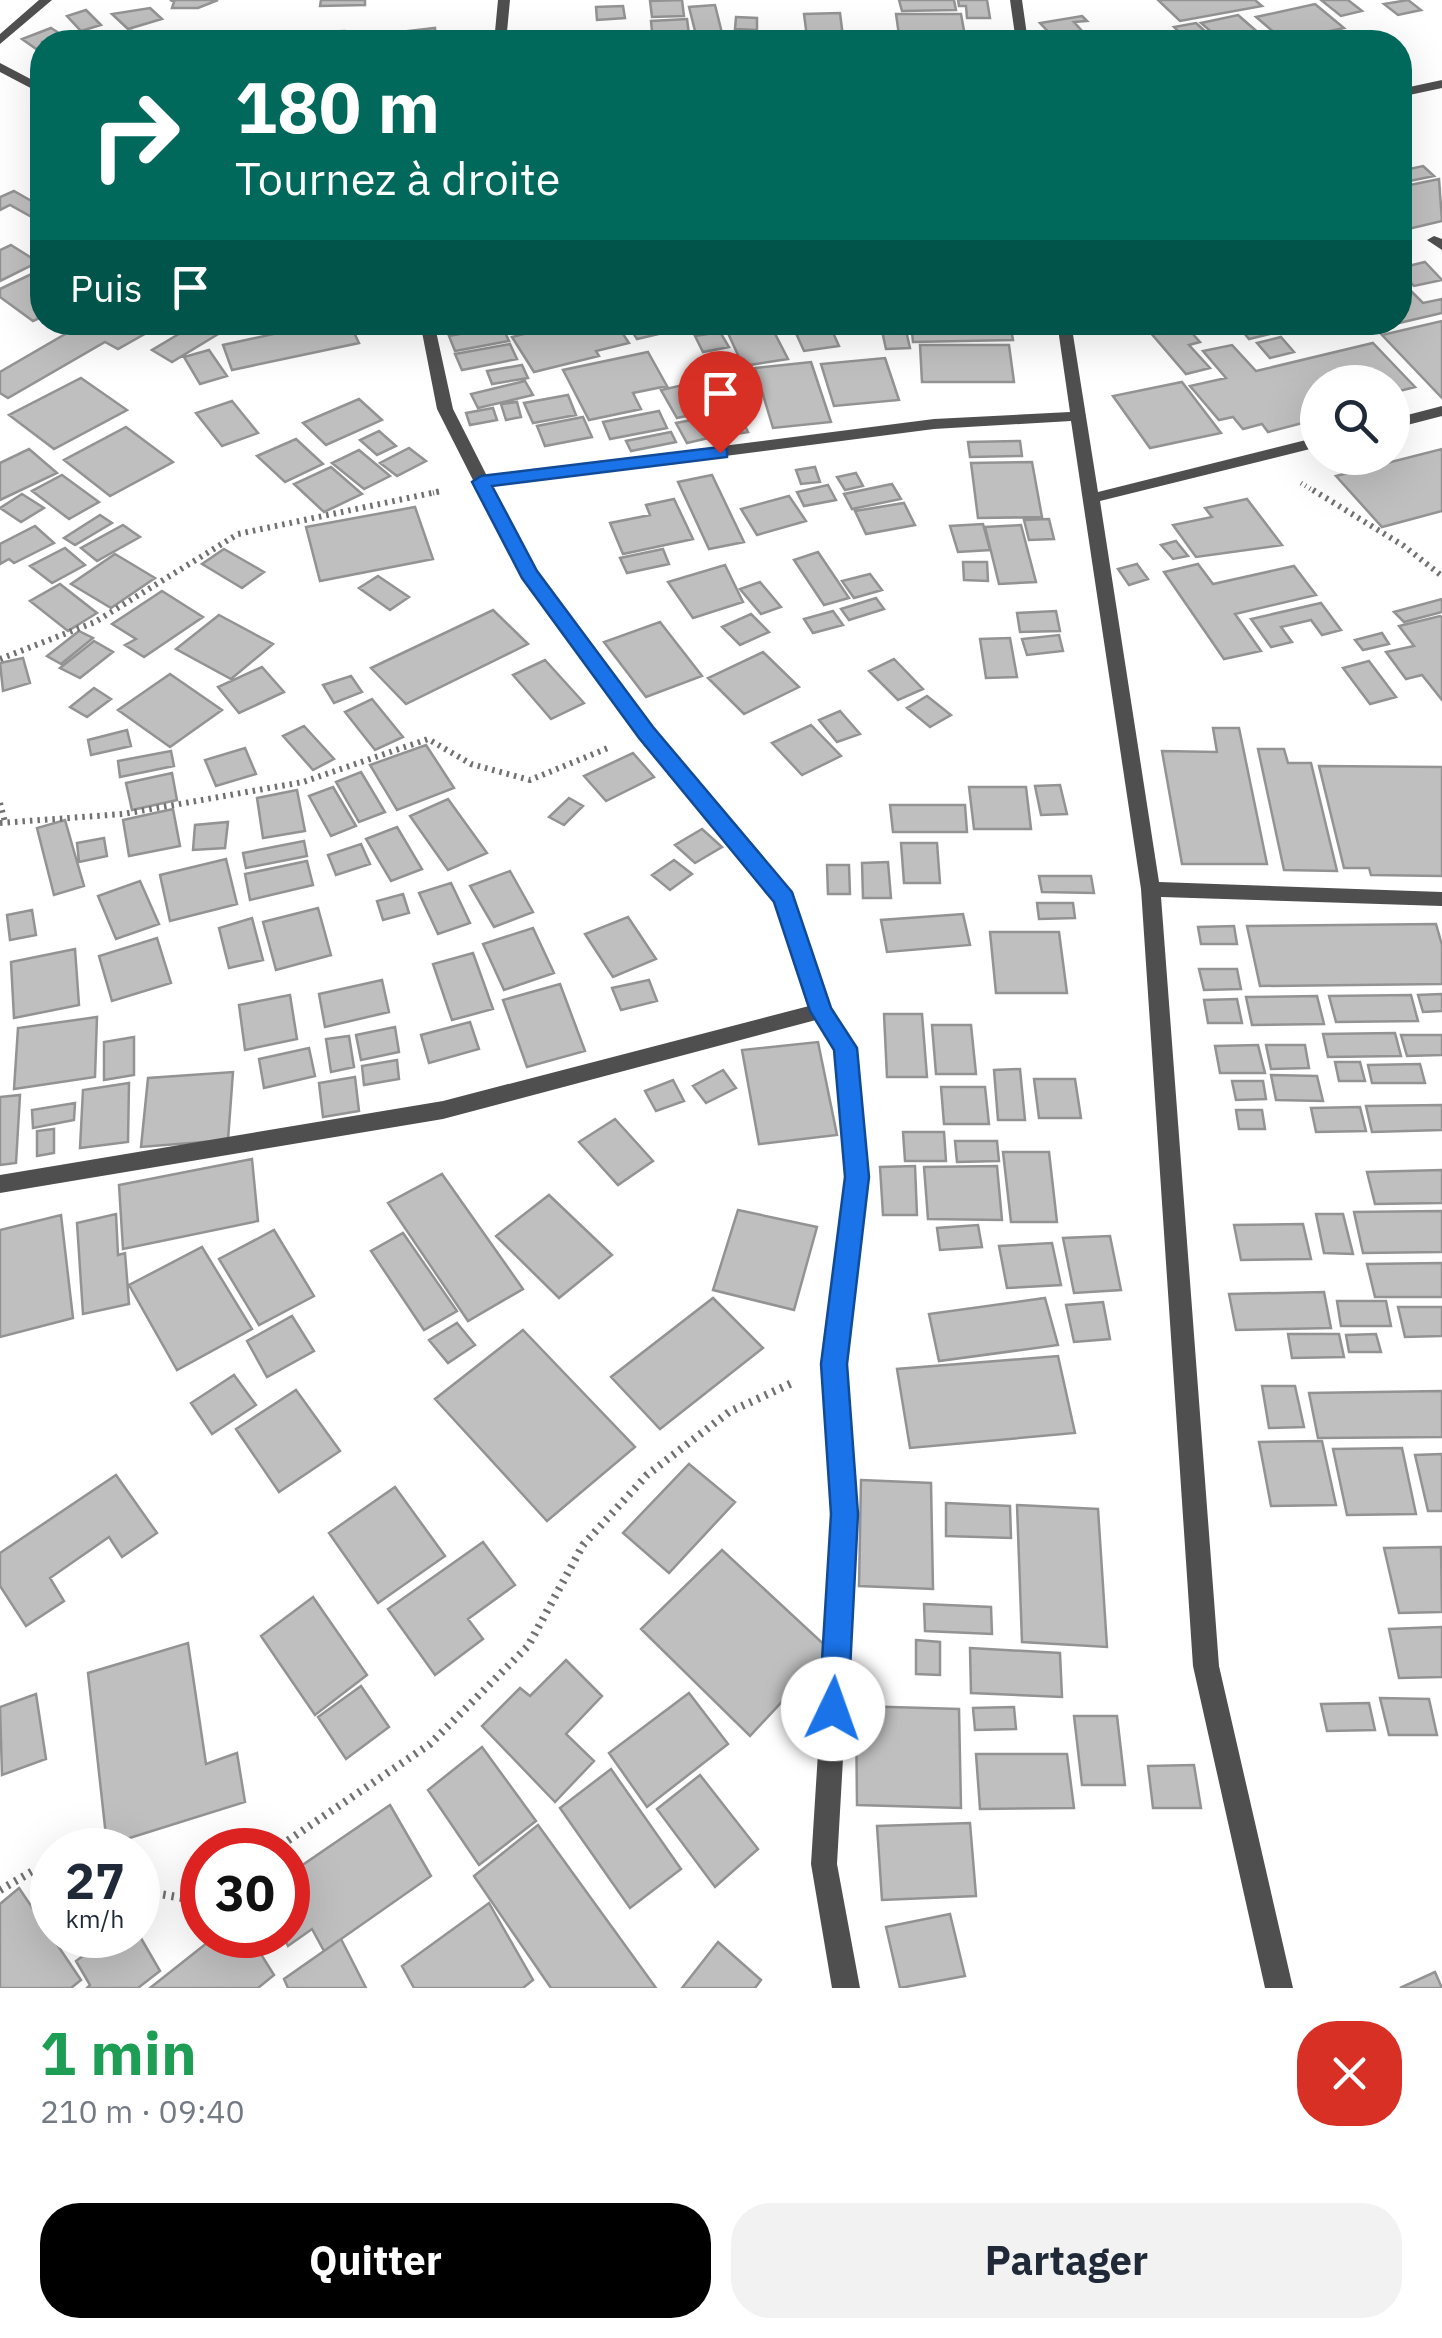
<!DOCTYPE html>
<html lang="fr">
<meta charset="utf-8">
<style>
body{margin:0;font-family:"IBM Plex Sans",sans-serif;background:#f2f2f3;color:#1f2937;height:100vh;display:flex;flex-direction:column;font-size:38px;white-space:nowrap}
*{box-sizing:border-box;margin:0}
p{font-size:32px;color:#747a83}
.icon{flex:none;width:55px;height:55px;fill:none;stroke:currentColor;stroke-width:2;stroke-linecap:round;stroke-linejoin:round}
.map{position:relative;height:1988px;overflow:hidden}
.side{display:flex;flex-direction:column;background:#fff;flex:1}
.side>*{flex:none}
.top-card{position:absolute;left:30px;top:30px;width:1382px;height:305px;border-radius:40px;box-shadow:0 10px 40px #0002;background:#00695c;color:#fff;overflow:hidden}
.tools{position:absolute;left:1300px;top:365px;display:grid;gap:20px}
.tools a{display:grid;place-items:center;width:110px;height:110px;border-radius:50%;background:#fff;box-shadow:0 10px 40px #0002;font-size:50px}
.speed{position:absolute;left:30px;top:1828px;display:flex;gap:20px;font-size:50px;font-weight:700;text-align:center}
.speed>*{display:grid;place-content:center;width:130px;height:130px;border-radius:50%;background:#fff;box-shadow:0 10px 40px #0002;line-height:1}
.speed small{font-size:25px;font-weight:400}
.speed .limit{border:15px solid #d22;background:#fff;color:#111}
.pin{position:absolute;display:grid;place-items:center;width:85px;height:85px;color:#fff;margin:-102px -42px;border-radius:50% 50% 50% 0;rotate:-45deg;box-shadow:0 0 10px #0007}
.pin .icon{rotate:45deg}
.me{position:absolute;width:110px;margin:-55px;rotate:3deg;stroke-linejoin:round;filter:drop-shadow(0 0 8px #0008)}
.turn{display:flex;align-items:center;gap:35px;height:210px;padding:0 40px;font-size:45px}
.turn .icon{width:130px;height:130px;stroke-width:2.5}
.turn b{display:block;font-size:70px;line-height:85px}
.then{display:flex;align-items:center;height:95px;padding:0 40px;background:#0003;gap:20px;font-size:38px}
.round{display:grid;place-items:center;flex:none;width:105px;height:105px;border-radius:40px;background:#f2f2f3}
.overview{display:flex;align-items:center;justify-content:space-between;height:170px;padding:0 40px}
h1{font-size:60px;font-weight:700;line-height:75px;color:#1e9e55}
.cta{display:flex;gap:20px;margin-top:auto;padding:20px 40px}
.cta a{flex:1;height:115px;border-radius:40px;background:#000;color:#fff;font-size:40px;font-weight:700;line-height:115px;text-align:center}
.cta a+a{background:#f2f2f3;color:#1f2937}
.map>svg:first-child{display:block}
</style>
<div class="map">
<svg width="1442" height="1988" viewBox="0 0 1442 1988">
<rect width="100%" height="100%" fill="#fff"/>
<!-- building -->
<path fill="#bfbfbf" stroke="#939393" stroke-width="2.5" d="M170,0H218L198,8H172L174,2Z
M321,0H365V5L320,6Z
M682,0L684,16L652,17L650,1Z
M899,0H954L956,10L902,11Z
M958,0H987L990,18H967L966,6H959Z
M1158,0H1255L1262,6L1180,21Z
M1321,0H1348L1362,11L1341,16Z
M1408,0L1421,10L1398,15L1384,4Z
M1315,4L1344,28L1284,41L1256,17Z
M715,5L723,37L697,39L689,7Z
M623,6L625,18L597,20L596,7Z
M150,8L162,19L128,29L112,14Z
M86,10L101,25L81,31L67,16Z
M840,13L843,37H807L804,14Z
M896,14H961L966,42H900Z
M1238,15L1269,42H1223L1201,23Z
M1082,16L1087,21L1074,22L1092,42H1058L1040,23Z
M736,17L757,18V30L735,29Z
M687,19L690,42H653L651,21Z
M1196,23L1217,42H1189L1174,27Z
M51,28L73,42H42V53L22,39Z
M435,28L436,42H373V35Z
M132,31L144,42H93Z
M344,31L343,39L370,37V42H319V32Z
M846,33H876L878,42H847Z
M1423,166L1434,176L1400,183V171Z
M1439,179L1442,221L1400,231V187Z
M14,191L42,207V210L30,216L10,205L0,210V197Z
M11,245L38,262L0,281V250Z
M1425,262L1442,280L1414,286L1400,272V268Z
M42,269V317L33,321L0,297V289Z
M1410,290L1423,303L1442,299V313L1386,326L1383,322H1400V293Z
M1442,321V398L1382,335Z
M86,322L164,323L118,349L105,342L8,398L0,393V372Z
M199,322H238L172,362L152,350Z
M328,322H349L359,343L232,370L223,345Z
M443,322H499L447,332Z
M571,322H615L629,343L596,351L599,356L534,372L512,337Z
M626,322H655L663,333L637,339Z
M663,322H709L710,324L670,333Z
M880,322H904L910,348L886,349Z
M911,322H1010L1013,340L913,342Z
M1182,322L1200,342L1189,345L1210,368L1186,374L1144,325Z
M1235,322H1274L1282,331L1249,339Z
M770,324L788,359L743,366L727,331Z
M502,326L509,341L455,351L449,336Z
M830,326L839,346L804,351L795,331Z
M720,332L729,347L703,352L695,336Z
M1281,337L1294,352L1270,358L1257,343Z
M1373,343L1415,387L1392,393V382H1318V411L1307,413L1314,420L1268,432L1262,424L1243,429L1233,417L1219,420L1190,386L1226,378L1203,351L1232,345L1256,371Z
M510,344L517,359L462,370L455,354Z
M920,345H1009L1014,382H922Z
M209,350L227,376L200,384L184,357Z
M648,352L667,386L633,393L641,409L589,420L563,370Z
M885,358L899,400L834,406L821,364Z
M811,362L831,422L773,428L755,368Z
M522,365L528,378L492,384L487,371Z
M723,376L740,404L677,418L661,390Z
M81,378L127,410L54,449L9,415Z
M525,381L533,395L478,408L471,394Z
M1182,382L1221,433L1150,448L1113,396Z
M568,395L576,415L533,423L524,403Z
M359,399L382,420L326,445L303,423Z
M232,401L258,433L222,446L196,413Z
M517,402L521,417L506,420L501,404Z
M493,408L497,420L470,425L466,413Z
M659,411L667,428L610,439L603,422Z
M738,412L748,432L718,437L708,417Z
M583,417L592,437L545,446L537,426Z
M703,418L713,437L687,443L676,423Z
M126,427L173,462L110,496L64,460Z
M379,431L396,446L377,455L360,440Z
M671,432L676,442L631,451L626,441Z
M296,439L323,464L285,482L257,456Z
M1020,441L1022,456L970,457L968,442Z
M409,448L426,461L397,476L380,463Z
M29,449L57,473L0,500V463Z
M1442,449V511L1382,527L1336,476Z
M359,450L390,476L364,489L332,463Z
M1032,462L1042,517L978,518L971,463Z
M331,467L362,494L324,512L294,484Z
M815,467L820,482L801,484L796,470Z
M856,473L863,486L845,490L837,477Z
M62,475L99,502L69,519L32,491Z
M712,475L744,542L709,549L678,482Z
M892,484L901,499L852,509L844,494Z
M828,485L836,500L804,506L797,492Z
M22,494L44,508L21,522L0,508Z
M789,496L806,521L757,535L741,509Z
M674,499L693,539L623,554L610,523L650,515L646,505Z
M1247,499L1282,545L1196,557L1173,525L1212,517L1205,508Z
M904,503L915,525L866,534L855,511Z
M415,507L433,559L320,581L306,527Z
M100,515L112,523L75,545L64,538Z
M1049,519L1054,539L1029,540L1024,520Z
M983,524L990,550L958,552L950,526Z
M123,525L140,537L97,561L81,548Z
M1021,525L1036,582L999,584L985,527Z
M35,526L54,543L14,563L9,559L0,564V544Z
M1176,541L1188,556L1173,559L1161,545Z
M65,548L85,565L52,583L30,566Z
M224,549L264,572L242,588L202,564Z
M663,549L669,564L627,573L620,558Z
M818,552L849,598L824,605L794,560Z
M115,554L155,578L111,608L71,584Z
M963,562H987L988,581L964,580Z
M1137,564L1148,579L1129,585L1118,569Z
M1198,564L1213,584L1294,566L1316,595L1235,614L1261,651L1224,659L1164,572Z
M725,565L743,602L693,618L668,582Z
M870,574L882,590L854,598L842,581Z
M378,576L409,597L390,610L359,588Z
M760,582L781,607L761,614L740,589Z
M60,584L97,613L68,631L30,601Z
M162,591L203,617L144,657L125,645L136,639L112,624Z
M876,598L884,609L849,620L841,609Z
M1442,599V612L1404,622L1394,612Z
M1321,603L1341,630L1322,635L1311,620L1281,627L1292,642L1271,647L1251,619Z
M493,610L528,644L406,704L371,668Z
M833,611L843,625L813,633L804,619Z
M1056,611L1060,631L1020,632L1017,613Z
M751,614L769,632L740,645L722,627Z
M219,615L273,644L231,679L176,649Z
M1440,616L1442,617V700L1422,675L1406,679L1386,652L1414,646L1399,626Z
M660,622L702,676L646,697L604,642Z
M79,631L93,638L61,664L47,656Z
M1382,633L1389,644L1363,650L1355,640Z
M1059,635L1063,651L1027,655L1022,639Z
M1010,638L1017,677L986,678L980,639Z
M94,641L113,652L80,678L60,668Z
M763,652L799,687L744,714L708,678Z
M23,658L30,683L3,691L0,663Z
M894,659L923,689L898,700L869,671Z
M545,660L584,703L551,719L513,675Z
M1369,661L1396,697L1370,704L1343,668Z
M262,667L284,692L239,713L218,687Z
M170,674L222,710L170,747L118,710Z
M351,676L362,692L334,703L323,685Z
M94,688L111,699L87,717L70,707Z
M927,696L951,715L930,727L907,708Z
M372,699L403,737L375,750L345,712Z
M840,711L860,734L837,742L819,720Z
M811,725L841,756L802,775L772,743Z
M304,726L334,759L313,770L283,736Z
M1213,728H1239L1267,864H1182L1162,751L1217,752Z
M127,730L131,746L91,755L88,740Z
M426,745L454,788L397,810L370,765Z
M245,748L256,774L216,786L205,760Z
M1258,749H1284L1288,763H1311L1337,871L1284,870Z
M171,751L174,766L120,777L118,761Z
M633,753L654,777L606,801L584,776Z
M1319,766L1442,767V876L1371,875L1369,868H1344Z
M361,772L385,812L359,822L336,782Z
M172,773L177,800L132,810L126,783Z
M1060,785L1067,814L1041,815L1035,786Z
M333,787L356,826L331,836L309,796Z
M969,787H1026L1031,829H974Z
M297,790L305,831L263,838L257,798Z
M569,798L583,806L564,825L549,817Z
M448,799L487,853L448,870L410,816Z
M890,805H965L967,832H893Z
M173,809L180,846L129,856L123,820Z
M65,820L84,886L54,895L37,828Z
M228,822L225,848L193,850L195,825Z
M397,827L422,869L391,881L366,839Z
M702,829L722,847L695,863L675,845Z
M104,838L107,856L79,862L77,843Z
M304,841L307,856L246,868L243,853Z
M901,843H937L940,883H904Z
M361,844L370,864L336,875L328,855Z
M226,859L237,904L170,921L160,875Z
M674,860L692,874L670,890L652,875Z
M307,861L313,885L250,900L245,874Z
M888,862L891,898H863L862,863Z
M827,865H849L850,894H828Z
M510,871L533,912L494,927L470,886Z
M1039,876H1091L1094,893L1042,892Z
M140,881L159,924L116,939L98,896Z
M451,883L470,923L438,934L419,893Z
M403,894L409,913L383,920L377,901Z
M1037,903H1073L1075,918L1039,919Z
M318,908L331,955L276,970L263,922Z
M32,910L36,935L10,940L7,915Z
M963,914L970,945L887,952L881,920Z
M628,917L656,959L613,977L585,934Z
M252,918L263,960L229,968L219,928Z
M1436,924L1442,945V984L1260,986L1247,926Z
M1234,926L1237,944H1201L1198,927Z
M533,928L554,973L504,990L483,944Z
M990,932H1059L1067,993H996Z
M157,938L171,983L112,1001L99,956Z
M75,949L79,1005L14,1018L11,962Z
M473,953L493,1009L452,1020L433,964Z
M1199,969H1237L1241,989L1204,990Z
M382,980L389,1012L325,1027L319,994Z
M649,980L657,1001L621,1010L612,988Z
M560,984L585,1051L527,1067L503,1000Z
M1442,994V1011L1423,1012L1418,995Z
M290,995L297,1039L245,1050L239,1005Z
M1411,995L1418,1021L1336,1022L1329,996Z
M1317,996L1324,1024L1252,1025L1246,997Z
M1237,999L1242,1023H1208L1204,1000Z
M884,1014H922L927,1077H887Z
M97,1017L95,1077L14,1089L18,1028Z
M470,1022L479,1049L429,1063L421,1035Z
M932,1025H971L976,1074H936Z
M395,1027L399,1052L361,1060L356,1035Z
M1395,1033L1401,1056L1328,1057L1323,1034Z
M1401,1035H1442V1055L1407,1056Z
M349,1036L354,1067L331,1072L326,1039Z
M134,1037V1075L104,1080V1042Z
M818,1042L837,1135L759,1144L742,1050Z
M1258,1045L1265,1073H1220L1215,1046Z
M1266,1045H1305L1309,1068L1271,1069Z
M309,1048L315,1076L264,1088L259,1059Z
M397,1060L399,1079L364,1085L362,1066Z
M1335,1062H1360L1365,1081H1339Z
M1420,1064L1425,1083H1372L1368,1065Z
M1020,1069L1025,1120H998L994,1070Z
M723,1070L736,1088L706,1103L693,1086Z
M233,1072L228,1140L141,1147L148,1078Z
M1271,1075L1317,1076L1323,1101L1276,1100Z
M355,1077L359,1111L323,1117L319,1083Z
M1034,1079H1075L1081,1118H1039Z
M673,1080L684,1101L656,1111L645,1091Z
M1232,1081H1263L1266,1099L1236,1100Z
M129,1083L128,1142L80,1148L83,1090Z
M941,1087H985L989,1124H944Z
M20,1095L16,1163L0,1165V1097Z
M75,1103L74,1120L33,1128L32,1110Z
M1442,1105V1130L1372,1132L1366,1106Z
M1360,1107L1366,1131L1316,1132L1311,1108Z
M1236,1110H1262L1265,1129H1239Z
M615,1119L653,1161L618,1185L579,1142Z
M54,1129V1153L37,1156V1131Z
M903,1132H944L946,1161H905Z
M955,1141H997L999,1161L957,1162Z
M1003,1152H1049L1057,1222H1011Z
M252,1159L258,1221L123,1249L119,1185Z
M915,1166L917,1215H883L880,1167Z
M997,1166L1002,1220L928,1219L924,1167Z
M1442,1170V1203L1375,1204L1367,1172Z
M442,1174L523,1289L468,1321L388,1203Z
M549,1195L612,1255L559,1298L496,1236Z
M738,1210L817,1227L794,1310L713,1290Z
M1442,1211V1252L1363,1253L1354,1212Z
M116,1214L118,1255L125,1253L129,1304L83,1314L77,1223Z
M1316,1214H1343L1353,1254L1324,1253Z
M61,1215L73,1318L0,1337V1230Z
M1303,1224L1311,1259L1241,1260L1234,1225Z
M978,1225L982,1247L940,1250L937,1228Z
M274,1230L314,1296L259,1325L219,1259Z
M403,1233L457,1311L424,1330L371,1251Z
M1110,1236L1121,1290L1074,1293L1063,1238Z
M1052,1243L1061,1285L1007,1288L999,1246Z
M202,1247L252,1329L177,1370L129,1285Z
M1442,1263V1297H1375L1367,1264Z
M1324,1292L1331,1328L1236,1330L1229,1294Z
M713,1298L763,1348L660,1429L611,1377Z
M1045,1298L1058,1345L939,1361L929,1314Z
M1337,1301H1386L1391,1326H1341Z
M1103,1302L1110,1339L1074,1342L1066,1305Z
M1398,1307H1442V1336L1405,1337Z
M292,1316L314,1351L267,1377L247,1341Z
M457,1323L475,1345L448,1363L429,1340Z
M523,1330L635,1447L547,1521L435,1399Z
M1288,1334H1339L1344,1357L1292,1358Z
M1376,1334L1381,1352H1349L1346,1335Z
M1058,1356L1075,1433L910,1448L897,1369Z
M234,1375L256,1405L212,1434L191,1403Z
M1262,1386H1295L1304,1427L1269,1428Z
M296,1390L340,1451L279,1492L236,1429Z
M1442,1391V1437L1318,1438L1309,1393Z
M1322,1441L1336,1505L1271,1506L1259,1442Z
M1402,1448L1416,1514L1347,1515L1333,1449Z
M1442,1454V1511H1428L1415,1455Z
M689,1464L735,1502L669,1573L623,1533Z
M116,1475L157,1533L122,1557L109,1537L50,1578L64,1601L26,1626L0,1586V1553Z
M861,1480L931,1483L933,1589L859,1586Z
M395,1487L445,1556L378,1603L329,1533Z
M946,1503L1010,1506L1011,1538L946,1536Z
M1017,1505L1098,1509L1107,1647L1022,1642Z
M483,1542L515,1585L468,1619L483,1639L435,1675L388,1609Z
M1441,1547L1442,1612L1399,1613L1384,1548Z
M722,1550L830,1650L750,1736L641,1629Z
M313,1597L367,1675L315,1715L261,1636Z
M924,1604L991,1607L992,1634L925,1631Z
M1442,1627V1677L1399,1678L1389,1629Z
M916,1640L940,1642V1675L916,1674Z
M188,1643L206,1764L237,1753L245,1802L107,1845L88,1673Z
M970,1648L1060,1653L1062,1697L971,1693Z
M566,1660L602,1696L566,1734L594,1761L555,1802L482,1726L520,1688L530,1696Z
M361,1686L389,1727L346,1759L318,1717Z
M689,1693L728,1744L647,1807L609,1753Z
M36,1694L46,1759L2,1775L0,1707Z
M1380,1698L1429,1699L1437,1735H1389Z
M1369,1703L1375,1730L1327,1731L1321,1704Z
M856,1706L959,1709L961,1808L857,1805Z
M1014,1707L1016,1729L975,1730L973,1708Z
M1074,1716H1117L1125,1785H1082Z
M482,1747L536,1821L479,1865L428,1790Z
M976,1754H1067L1074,1808L980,1809Z
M1194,1765L1201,1808H1153L1148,1766Z
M611,1769L681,1869L630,1908L560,1808Z
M700,1775L758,1849L715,1887L657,1809Z
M390,1805L431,1876L324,1951L312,1929L288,1946L282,1935H288V1875Z
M970,1823L976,1896L882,1900L877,1826Z
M538,1825L656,1988H551L474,1876Z
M19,1888L81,1980L71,1988H0V1904Z
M489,1903L533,1980L523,1988H414L402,1966Z
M950,1914L965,1976L900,1988L886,1927Z
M138,1933L160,1971L138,1988H87L90,1985L76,1961L111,1935Z
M217,1935H249L274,1975L258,1988H150Z
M341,1939L366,1988H288L284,1979Z
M718,1942L761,1980L755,1988H682Z
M1435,1972L1442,1988H1400Z"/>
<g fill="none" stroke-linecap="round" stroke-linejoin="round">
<!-- path-far2 -->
<path stroke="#717171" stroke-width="5" stroke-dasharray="1 4" stroke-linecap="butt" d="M1301,483L1317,493
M433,493L441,491"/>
<!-- path-far1 -->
<path stroke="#717171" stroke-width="6" stroke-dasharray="2.5 5" stroke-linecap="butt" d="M1313,490L1404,546L1442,576
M0,659L95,622L238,534L441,491
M0,803L5,822
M0,823L123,814L303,782L428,739L471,764L530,780L608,748"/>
<!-- path -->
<path stroke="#717171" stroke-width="8" stroke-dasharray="2.5 6" stroke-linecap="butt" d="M274,1850L430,1744L528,1646L583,1545L647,1475L729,1412L792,1383
M0,1890L33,1871L52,1875
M138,1890L188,1899L202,1890"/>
<!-- street -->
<path fill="#4f4f4f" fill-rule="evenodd" d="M39,0H52L0,44V34Z
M498,0H510L506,42H494Z
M1010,0H1022L1028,42H1016Z
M0,63L42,85V94L0,72Z
M1442,80V88L1400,97V89Z
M1434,236L1442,239V250L1427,240Z
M420,322H434L453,409L487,476L934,419L1070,412L1057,322H1071L1098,492L1318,437V447L1100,501L1159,882L1442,892V906L1161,897L1219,1666L1293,1988H1265L1193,1666L1141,889L1071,421L934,429L492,486L535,571L652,728L791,893L830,1008L856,1048L868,1177L845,1363L857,1514L837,1864L860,1988H832L811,1864L833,1514L823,1363L846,1177L836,1050L816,1020L443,1119L0,1193V1175L443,1101L809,1006L775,901L640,736L520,573L437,409Z
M1442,406V416L1392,429V419Z"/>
</g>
<!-- route -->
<path fill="#1a73e8" stroke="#114b97" stroke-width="2.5" d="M720,447L727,449V457L492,486L537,571L653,727L792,892L831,1008L857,1048L869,1177L847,1364L858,1514L848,1709L844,1719L833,1723L823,1719L819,1709L831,1514L821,1364L845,1177L834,1050L810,1011L774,902L639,738L522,578L472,482L481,476Z"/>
</svg>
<div class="tools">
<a><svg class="icon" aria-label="search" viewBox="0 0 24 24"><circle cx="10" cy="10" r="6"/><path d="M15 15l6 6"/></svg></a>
</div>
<div class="speed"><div>27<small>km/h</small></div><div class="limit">30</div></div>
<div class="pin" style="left:720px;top:453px;background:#d93025"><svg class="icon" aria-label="arrive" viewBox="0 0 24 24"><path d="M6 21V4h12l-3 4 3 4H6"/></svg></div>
<svg class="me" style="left:833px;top:1709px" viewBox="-20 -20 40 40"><circle r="19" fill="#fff"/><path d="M0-13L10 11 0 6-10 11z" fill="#1a73e8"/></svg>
<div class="top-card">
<div class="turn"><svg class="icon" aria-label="right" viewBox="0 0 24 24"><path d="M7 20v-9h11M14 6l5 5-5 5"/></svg><div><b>180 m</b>Tournez à droite</div></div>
<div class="then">Puis<svg class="icon" aria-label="arrive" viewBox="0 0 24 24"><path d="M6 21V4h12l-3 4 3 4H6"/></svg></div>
</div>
</div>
<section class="side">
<div class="overview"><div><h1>1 min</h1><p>210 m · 09:40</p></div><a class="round" style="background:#d93025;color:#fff"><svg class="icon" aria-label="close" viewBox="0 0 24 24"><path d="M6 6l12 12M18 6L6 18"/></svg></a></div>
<div class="cta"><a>Quitter</a><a>Partager</a></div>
</section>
